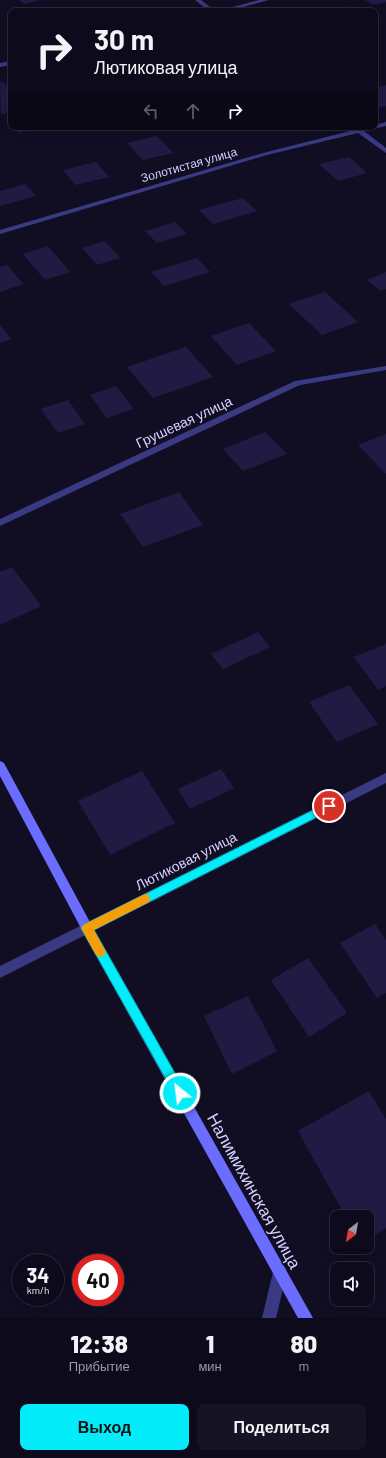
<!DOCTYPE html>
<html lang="ru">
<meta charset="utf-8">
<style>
body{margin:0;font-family:Barlow,sans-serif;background:#161324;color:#f1f3f6;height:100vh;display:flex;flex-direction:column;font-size:15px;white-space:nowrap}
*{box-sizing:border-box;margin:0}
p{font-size:13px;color:#9a9aa3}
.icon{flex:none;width:22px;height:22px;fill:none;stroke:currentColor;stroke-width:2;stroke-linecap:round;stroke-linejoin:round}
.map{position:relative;height:1318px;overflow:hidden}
.sheet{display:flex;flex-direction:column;background:#0d0a1b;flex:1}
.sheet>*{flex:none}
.hud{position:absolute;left:8px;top:8px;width:370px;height:122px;border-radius:8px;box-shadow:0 2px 10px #0003,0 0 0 1px #2d2b3a;background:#0d0a1b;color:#f1f3f6;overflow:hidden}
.needle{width:26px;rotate:211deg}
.tools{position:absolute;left:330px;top:1210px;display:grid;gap:8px}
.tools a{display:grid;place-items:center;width:44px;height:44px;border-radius:8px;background:#0d0a1b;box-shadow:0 2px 10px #0003,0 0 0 1px #2d2b3a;font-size:20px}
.speed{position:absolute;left:12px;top:1254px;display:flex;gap:8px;font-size:20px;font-weight:700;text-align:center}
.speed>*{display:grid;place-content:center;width:52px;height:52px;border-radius:50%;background:#0d0a1b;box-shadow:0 2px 10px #0003,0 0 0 1px #2d2b3a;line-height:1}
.speed small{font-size:10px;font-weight:400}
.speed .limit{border:6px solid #d22;background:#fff;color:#111}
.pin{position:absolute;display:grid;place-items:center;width:34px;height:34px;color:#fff;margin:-17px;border:2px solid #fff;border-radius:50%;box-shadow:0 1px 4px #0007}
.me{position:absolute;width:44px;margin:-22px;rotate:331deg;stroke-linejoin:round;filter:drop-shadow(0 0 3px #0008)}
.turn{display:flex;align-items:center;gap:14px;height:84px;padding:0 20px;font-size:18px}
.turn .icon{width:52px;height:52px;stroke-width:2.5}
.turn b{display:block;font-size:28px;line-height:34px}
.lanes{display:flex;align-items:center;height:38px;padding:0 20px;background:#0003;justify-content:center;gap:20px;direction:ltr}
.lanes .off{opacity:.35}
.eta{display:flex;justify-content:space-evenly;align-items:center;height:68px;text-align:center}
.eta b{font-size:24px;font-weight:800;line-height:28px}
.button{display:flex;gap:8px;margin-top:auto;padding:8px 20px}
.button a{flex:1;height:46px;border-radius:8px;background:#03ecf9;color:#111;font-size:16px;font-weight:800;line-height:46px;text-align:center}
.button a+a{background:#161324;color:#f1f3f6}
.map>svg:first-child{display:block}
</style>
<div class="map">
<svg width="386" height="1318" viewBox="0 0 386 1318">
<rect width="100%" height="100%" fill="#110e24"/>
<!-- building -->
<path fill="#211b44" d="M19,0H38V1L24,4Z
M365,0H386V2L373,5Z
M349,6L355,11H331V10Z
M0,82H3L11,90V112L1,115Z
M386,85V106L375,109V88Z
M14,127H41V128L19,133Z
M157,136L173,153L143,160L127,143Z
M349,157L367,173L338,181L319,164Z
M96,162L109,177L75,185L63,170Z
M25,184L36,196L0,206V191Z
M243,198L257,211L213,224L199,210Z
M175,222L187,234L157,243L145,231Z
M105,241L120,258L97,265L82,248Z
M48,246L70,272L45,280L23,254Z
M197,258L210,272L164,286L151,272Z
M7,265L23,284L0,292V267Z
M386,272V289L381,291L367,280Z
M325,292L358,322L322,335L289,304Z
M249,323L276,351L237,365L211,336Z
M0,325L11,339L0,343Z
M186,347L213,377L153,398L127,367Z
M116,386L134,409L107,418L90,395Z
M68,400L85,424L58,433L41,409Z
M265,432L287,454L243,471L223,449Z
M386,434V474L358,445Z
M179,492L203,525L143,547L120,514Z
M12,567L41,606L0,625V572Z
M258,632L270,647L223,669L211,654Z
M386,644V686L378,690L354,657Z
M349,685L378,724L337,742L309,702Z
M221,769L234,788L190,809L178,789Z
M142,771L175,823L110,855L78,801Z
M375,924L386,940V993L377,998L340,943Z
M308,958L347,1013L309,1037L271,980Z
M248,996L277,1051L232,1074L204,1016Z
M369,1091L386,1119V1228L367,1240V1217H346L298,1131Z"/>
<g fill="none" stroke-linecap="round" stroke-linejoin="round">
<!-- street -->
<path fill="#3a3a82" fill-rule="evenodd" d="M195,0H201L215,11H209Z
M259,0H269L228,11H218Z
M11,61V65L0,67V63Z
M386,122V126L364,131L386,148V153L358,133L267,155L0,234V230L263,153L354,130L355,128L375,127V125Z
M386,366V370L300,385L0,526V519L295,381Z
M386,773V783L0,978V966Z
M280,1265L285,1267L287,1272L276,1318H262L273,1272L275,1267Z"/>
<!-- secondary -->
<path fill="#6a6dfd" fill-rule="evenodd" d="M0,761L4,763L91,924L313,1318H298L83,932L0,776Z"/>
</g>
<!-- route -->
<path fill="#03ecf9" stroke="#0299a2" d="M329,802L333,803L334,806L333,809L94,930L184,1089L186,1093L184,1097L180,1099L176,1097L83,932L81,928L83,925Z"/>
<!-- slow -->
<path fill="#f59e0b" d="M145,894L149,895L150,899L149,902L94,930L106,952L104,955L100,957L96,955L81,928L83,925Z"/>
<g text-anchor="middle" stroke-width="3" stroke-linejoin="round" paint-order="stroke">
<!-- far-street labels -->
<g font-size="12" fill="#d4d1fe" stroke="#110e24">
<text transform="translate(189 165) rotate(-16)" y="4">Золотистая улица</text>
</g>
<!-- street labels -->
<g font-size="14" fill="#d4d1fe" stroke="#110e24">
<text transform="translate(184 422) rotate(-25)" y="5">Грушевая улица</text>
<text transform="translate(186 861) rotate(-27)" y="5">Лютиковая улица</text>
</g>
<!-- near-street labels -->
<g font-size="17" fill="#d4d1fe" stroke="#110e24">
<text transform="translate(254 1191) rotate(61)" y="6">Налимихинская улица</text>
</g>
</g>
</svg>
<div class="tools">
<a><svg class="needle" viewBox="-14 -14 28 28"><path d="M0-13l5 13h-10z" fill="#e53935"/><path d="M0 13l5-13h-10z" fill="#9a9aa3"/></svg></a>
<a><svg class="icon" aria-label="sound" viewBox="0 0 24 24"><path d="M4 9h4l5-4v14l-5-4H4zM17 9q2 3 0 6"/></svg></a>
</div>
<div class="speed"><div>34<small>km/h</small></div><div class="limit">40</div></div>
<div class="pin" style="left:329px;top:806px;background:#d93025"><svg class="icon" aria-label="arrive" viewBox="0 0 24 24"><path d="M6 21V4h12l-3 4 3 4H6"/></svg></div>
<svg class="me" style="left:180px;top:1093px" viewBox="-20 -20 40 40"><circle r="17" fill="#03ecf9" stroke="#fff" stroke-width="3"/><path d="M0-11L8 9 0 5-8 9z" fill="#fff"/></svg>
<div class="hud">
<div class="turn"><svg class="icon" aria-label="right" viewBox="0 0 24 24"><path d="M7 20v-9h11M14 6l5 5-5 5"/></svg><div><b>30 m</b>Лютиковая улица</div></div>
<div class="lanes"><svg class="icon off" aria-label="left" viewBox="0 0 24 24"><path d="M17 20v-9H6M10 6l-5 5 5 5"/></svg><svg class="icon off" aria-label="ahead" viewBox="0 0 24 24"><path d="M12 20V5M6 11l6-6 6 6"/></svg><svg class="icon" aria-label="right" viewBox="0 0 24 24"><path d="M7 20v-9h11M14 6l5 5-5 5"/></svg></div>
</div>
</div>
<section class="sheet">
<div class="eta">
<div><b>12:38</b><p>Прибытие</p></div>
<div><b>1</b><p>мин</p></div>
<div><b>80</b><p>m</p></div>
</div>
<div class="button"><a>Выход</a><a>Поделиться</a></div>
</section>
